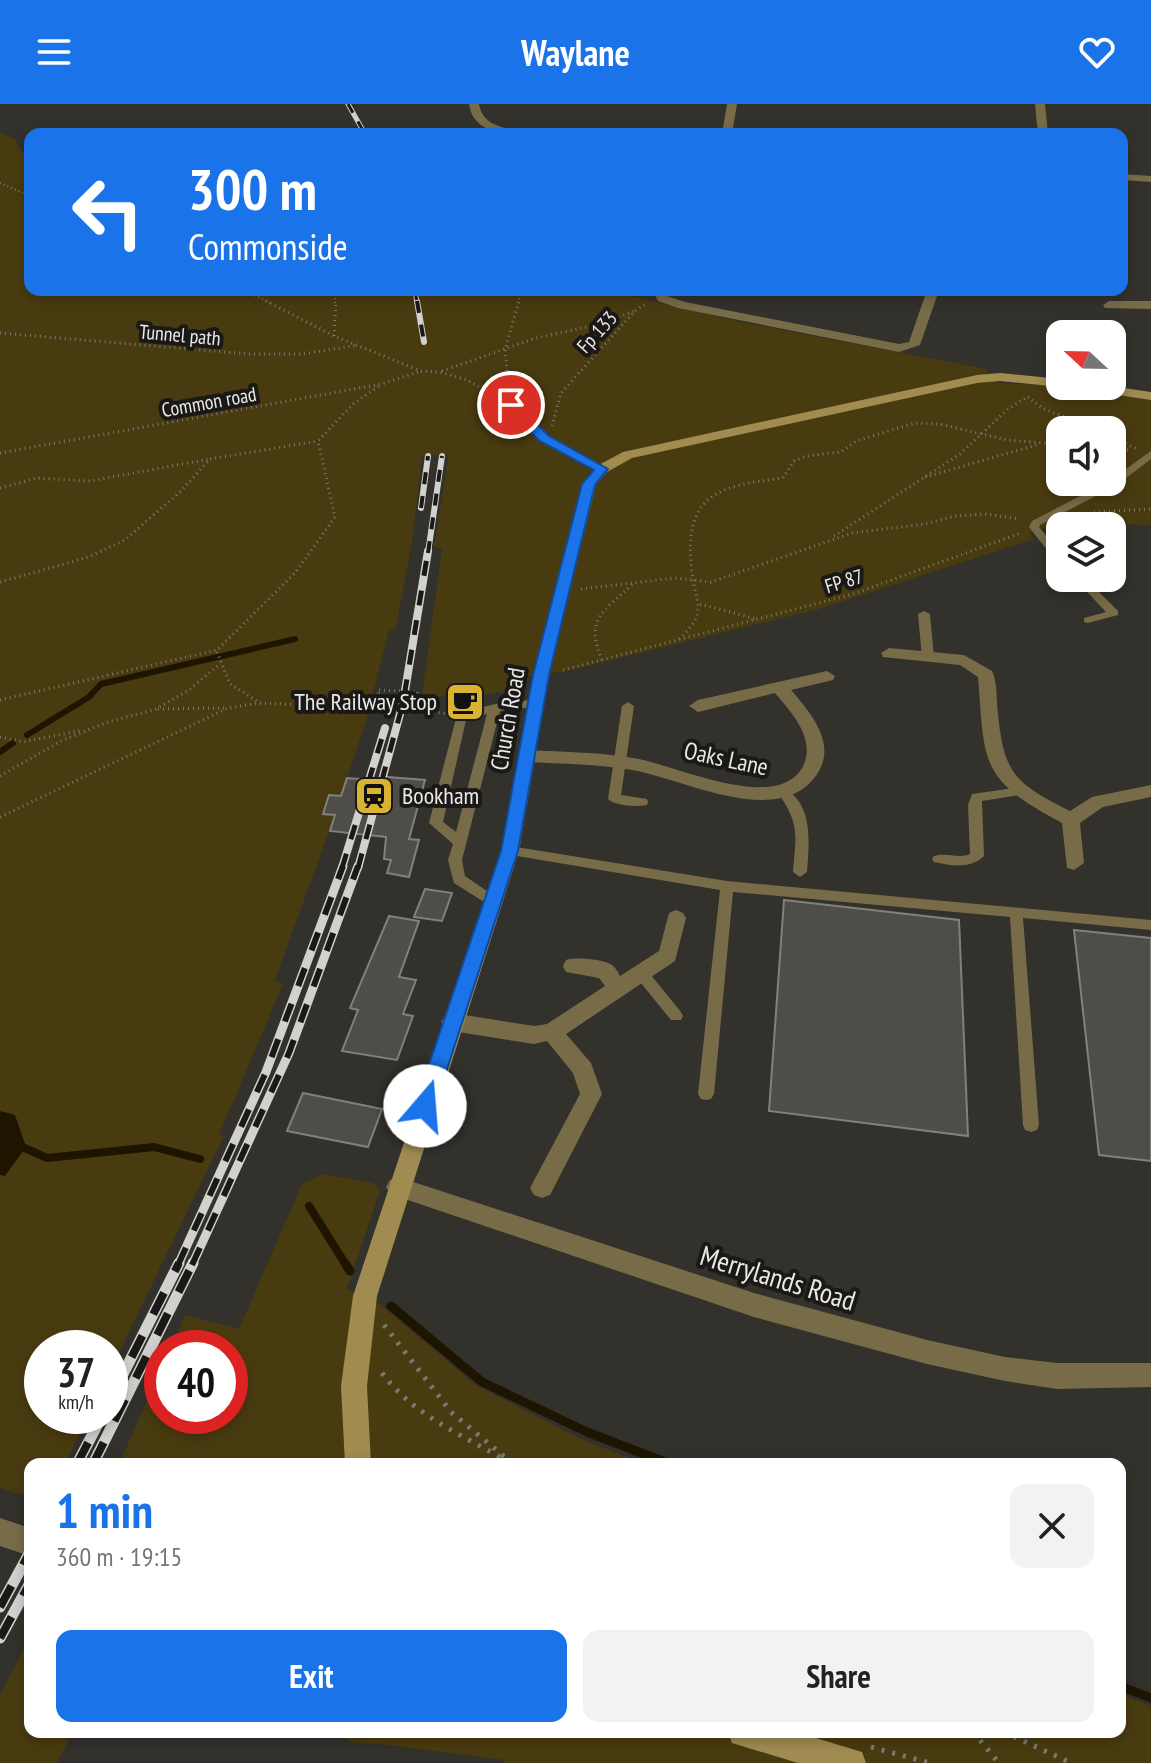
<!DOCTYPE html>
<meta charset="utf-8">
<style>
body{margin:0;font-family:"PT Sans Narrow",sans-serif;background:#f2f2f2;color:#222;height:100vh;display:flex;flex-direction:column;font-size:30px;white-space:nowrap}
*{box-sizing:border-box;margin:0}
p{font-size:26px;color:#767676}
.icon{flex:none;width:44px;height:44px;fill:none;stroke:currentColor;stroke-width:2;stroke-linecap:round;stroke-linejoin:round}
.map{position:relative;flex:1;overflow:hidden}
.panel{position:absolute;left:24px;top:1354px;width:1102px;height:280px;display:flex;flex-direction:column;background:#fff;border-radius:16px;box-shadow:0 4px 12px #0003}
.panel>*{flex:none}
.banner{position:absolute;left:24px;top:24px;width:1104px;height:168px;border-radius:16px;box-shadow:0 4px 12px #0003;background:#1a73e8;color:#fff;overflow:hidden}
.needle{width:52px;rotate:292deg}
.tools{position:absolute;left:1046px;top:216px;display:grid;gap:16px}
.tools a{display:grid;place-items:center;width:80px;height:80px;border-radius:16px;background:#fff;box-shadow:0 4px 12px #0003;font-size:40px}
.speed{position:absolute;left:24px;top:1226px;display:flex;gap:16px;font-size:40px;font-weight:700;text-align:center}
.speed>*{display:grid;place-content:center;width:104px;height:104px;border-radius:50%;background:#fff;box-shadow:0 4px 12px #0003;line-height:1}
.speed small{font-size:20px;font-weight:400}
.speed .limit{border:12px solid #d22;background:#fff;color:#111}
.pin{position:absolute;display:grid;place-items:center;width:68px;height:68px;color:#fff;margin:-34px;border:4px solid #fff;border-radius:50%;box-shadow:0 2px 8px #0007}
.me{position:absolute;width:88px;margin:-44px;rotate:18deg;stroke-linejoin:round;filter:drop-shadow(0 0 6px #0008)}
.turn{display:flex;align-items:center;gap:28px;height:168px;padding:0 32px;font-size:36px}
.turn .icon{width:104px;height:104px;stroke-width:2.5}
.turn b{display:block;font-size:56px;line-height:68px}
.round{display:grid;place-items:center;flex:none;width:84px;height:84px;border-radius:16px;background:#f2f2f2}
.summary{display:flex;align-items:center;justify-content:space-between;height:136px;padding:0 32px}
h1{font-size:48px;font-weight:800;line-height:60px;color:#1a73e8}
.primary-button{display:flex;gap:16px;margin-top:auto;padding:16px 32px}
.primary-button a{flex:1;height:92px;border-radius:16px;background:#1a73e8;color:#fff;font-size:32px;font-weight:800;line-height:92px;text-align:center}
.primary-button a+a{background:#f2f2f2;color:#222}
header{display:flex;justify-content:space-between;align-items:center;height:104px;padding:0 32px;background:#1a73e8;color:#fff;font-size:36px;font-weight:800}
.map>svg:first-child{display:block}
</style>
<header><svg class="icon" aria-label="menu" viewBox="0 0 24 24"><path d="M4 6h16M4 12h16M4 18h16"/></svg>Waylane<svg class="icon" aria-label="heart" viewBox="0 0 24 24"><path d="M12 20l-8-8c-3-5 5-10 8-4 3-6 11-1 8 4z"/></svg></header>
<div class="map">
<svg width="1151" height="1659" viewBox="0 0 1151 1659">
<rect width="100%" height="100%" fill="#32312c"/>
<!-- green -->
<path fill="#493b10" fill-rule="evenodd" d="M0,29L15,35L20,46L30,53V186H607L740,218L987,265V270L999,279L1045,281L1151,295V421L1108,420L1099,411L1072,414L1030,429L1034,435L819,505L567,567L528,572C516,595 446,593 422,592L442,444L434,443L449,351H422L413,431L396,525L389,526L366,617L341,692L329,691L323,709L335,711L275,876L283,880L219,1031L224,1032L110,1267V1244H42V1312H88L65,1360H30V1393L0,1384ZM1060,326H1112V378H1060Z
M323,1070L373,1079L380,1086L347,1185L381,1201L477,1282L581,1335L645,1360H119L162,1263V1312H230V1244H170L185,1211L239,1225L302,1080Z
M30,1533V1628H73L57,1659H0V1591Z
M1120,1590L1151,1602V1659H505L504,1656L381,1640L355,1639L332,1628H1120Z"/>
<!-- water -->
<path fill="#1e1500" d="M0,1007L15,1011L26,1043L5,1072L0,1071Z"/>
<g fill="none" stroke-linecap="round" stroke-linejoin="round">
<!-- stream-far2 -->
<path stroke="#1e1500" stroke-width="6" d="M27,631L89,593L101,580L295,535
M0,648L13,639"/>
<!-- stream-far1 -->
<path stroke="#1e1500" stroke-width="8" d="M20,1042L47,1054L154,1043L200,1055
M309,1102L346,1161"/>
<!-- stream -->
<path stroke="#1e1500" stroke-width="9" d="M345,1159L350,1167
M391,1202L482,1278L587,1328L670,1360
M1120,1582L1151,1594"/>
</g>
<!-- building -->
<path fill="#4f4d48" stroke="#82807b" stroke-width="2" d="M388,673L425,676L409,735L419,736L409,773L387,769L391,756L384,755L386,733L330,727L335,711L323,710L329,691L341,692L347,674L386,677Z
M425,785L452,789L442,817L414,813Z
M784,796L959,816L968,1032L769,1007Z
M389,812L419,817L399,873L416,876L403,910L413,912L397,956L342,947L358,906L350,904Z
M1074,826L1151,834V1057L1099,1051Z
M303,989L382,1005L368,1043L287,1027Z"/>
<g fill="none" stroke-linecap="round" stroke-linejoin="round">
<!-- path-far2 -->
<path stroke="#7a7975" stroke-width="2" stroke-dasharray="1 3" stroke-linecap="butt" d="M0,79L30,92
M244,186L270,199
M335,199L336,186
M518,199L522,186"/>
<!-- path-far1 -->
<path stroke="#7a7975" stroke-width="3" stroke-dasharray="1 4" stroke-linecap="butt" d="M266,197L334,232L421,267L440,268L467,276L498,294
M0,229L249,250H303L358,241
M334,232L336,197
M442,267L536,234L596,221L635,207
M509,287L505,246L519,197
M1028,293L1042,304L1097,326
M552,322L561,289L635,207L647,199
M1112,333L1137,345
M1112,344L1129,346
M0,349L382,280L421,267
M925,373L1040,340
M0,384L37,374L90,377L210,355
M1094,408L1151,405
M834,432L960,350L1008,305L1027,293
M0,478L89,453L125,436L181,387L210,355L318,337
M581,485L674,474L711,478L852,429L925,420L955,412L985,410L1019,415
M700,500L756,515
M679,535C708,508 696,502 692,468C682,390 718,382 783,374L794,357L806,352L841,348L856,337L915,319L940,320L1007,336L1060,340
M217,548L230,580L260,599L375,604L379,586
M602,556C584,514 604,507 633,480
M563,566L853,490L1021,429
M417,588L416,605L447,610
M0,596L217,546L295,469L335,413L318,337L353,300L382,280
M158,605L225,604
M0,633L23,638L83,626
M0,672L61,637L108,618L156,605L189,586L220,560
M0,713L228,604L260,599"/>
<!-- path -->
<path stroke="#7a7975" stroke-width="5" stroke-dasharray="3 8" stroke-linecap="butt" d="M384,1221L451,1308L513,1360
M382,1269C413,1311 462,1331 507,1357
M973,1628L999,1659
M1004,1628L1071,1659
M871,1643L930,1659"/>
<!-- lane -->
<path fill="#786b48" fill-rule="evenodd" d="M508,299H514L548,332L607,365L598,367L542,336L508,303Z
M1151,347V355L1117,381L1040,421L1039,423L1060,448V458L1056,457L1029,423L1032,417L1107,378H1112V375Z
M1074,474H1085L1118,507V511L1088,519L1084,518V514L1106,508Z
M924,507L930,510L934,553L928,557L922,553L918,510Z
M538,595L544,599L542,602L500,607L462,756L465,772L497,794L499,798L492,803L454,779L448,756L453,740L429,719L457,610L495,600ZM487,610L456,728L443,718L466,616Z
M628,598L634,602L621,691L647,695L648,698L647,701C636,703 615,702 608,695L622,602Z
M1021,683L1027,687L1026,690L982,697L984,752C971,765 952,762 934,758L932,755L934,752C946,748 959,755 970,750L968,701L972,690Z
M784,685C814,699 809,741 807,768L800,773L793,768C796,731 800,720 778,689Z
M510,742L727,777L1151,816V826L1023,814L1039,1021L1037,1026L1031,1028L1025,1026L1023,1021L1010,813L733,788L714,990L711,995L706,996L701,995L698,990L720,786L505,750L503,747Z
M641,863L646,865L681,908L683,912L681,916H671L636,873L634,869L636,865Z"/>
<!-- street -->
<path fill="#786b48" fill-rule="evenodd" d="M469,0H479C483,23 503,21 519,30C497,30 473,26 469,0Z
M727,0H737L732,30H722Z
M1035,0H1045L1048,30H1038Z
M1122,70L1151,72V78L1122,76Z
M653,186H665L667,192L685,198L899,240L909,238L927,186H939L920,241L899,248L678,204L658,197Z
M1109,197H1151V205L1105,204L1103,201Z
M889,544L964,551L992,567C998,580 996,596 998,610C1004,672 1017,680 1070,707L1092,693L1151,681V693L1103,703L1080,719L1084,759L1074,766L1067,764L1062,719C980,675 985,662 978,573L960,561L883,553L881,549Z
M827,567L835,572L833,576L791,586C809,607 836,637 819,667C783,728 685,675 632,666C597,660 563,660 528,658L519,652L528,646C565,648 602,648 639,655C679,663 782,711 804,660C815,633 791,608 775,589L698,608L689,602L698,596Z
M676,806L683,809L686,814L675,857L566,930L591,959L602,990L550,1091L542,1094L534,1091L530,1084L580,990L573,969L547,937L534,940L452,927L445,924L441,918L445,912L452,909L534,922L547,920L605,882L599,874L566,868L563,862L566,856C576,853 603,855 612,861C616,864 618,868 620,872L659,847L669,809Z
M398,1073L754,1189L927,1236L1005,1253L1057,1259H1151V1283L1057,1285L1005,1277L927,1260L754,1213L390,1090L386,1083L390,1076Z
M0,1414L30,1424V1452L0,1442Z"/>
<!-- secondary -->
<path fill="#a08c51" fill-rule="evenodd" d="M1000,269L1060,275V282H1064L1060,283L1000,277L977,279L632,354L607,368L596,381L549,571L519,747L377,1192L367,1282L371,1360H345L341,1282L353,1192L501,747L533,571L582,380L597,362L623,348L977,271Z
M1077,282H1110L1151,288V296L1084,286Z
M728,1628H796L862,1648L866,1659H798L732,1639Z"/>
<!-- rail-far4 casing -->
<g stroke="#d2d1ce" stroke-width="5">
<path id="rail-far4" d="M348,0L365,30
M415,186L417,199"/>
</g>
<!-- rail-far3 casing -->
<g stroke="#d2d1ce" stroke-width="6">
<path id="rail-far3" d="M417,197L424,238
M421,404L428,352
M428,449L442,352"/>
</g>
<!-- rail-far2 casing -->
<g stroke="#d2d1ce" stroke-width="8">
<path id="rail-far2" d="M342,764L385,624
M358,764L403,599L428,447"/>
</g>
<!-- rail-far1 casing -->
<g stroke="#d2d1ce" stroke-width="9">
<path id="rail-far1" d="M178,1161L266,968L343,762
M192,1161L289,949L358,762"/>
</g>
<!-- rail casing -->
<g stroke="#d2d1ce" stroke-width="11">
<path id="rail" d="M110,1296L179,1159
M77,1360L102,1312
M93,1360L193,1159
M0,1503L30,1448
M0,1534L30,1479"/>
</g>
<!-- rail-far4 -->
<use href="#rail-far4" stroke="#1a1917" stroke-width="3" stroke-dasharray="10" stroke-linecap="butt"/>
<!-- rail-far3 -->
<use href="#rail-far3" stroke="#1a1917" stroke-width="4" stroke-dasharray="12" stroke-linecap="butt"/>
<!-- rail-far2 -->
<use href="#rail-far2" stroke="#1a1917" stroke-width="5" stroke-dasharray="15" stroke-linecap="butt"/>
<!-- rail-far1 -->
<use href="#rail-far1" stroke="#1a1917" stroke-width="6" stroke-dasharray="19" stroke-linecap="butt"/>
<!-- rail -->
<use href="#rail" stroke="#1a1917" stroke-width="8" stroke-dasharray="24" stroke-linecap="butt"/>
<!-- path-bridge -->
<path stroke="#7a7975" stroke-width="3" stroke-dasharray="1 4" stroke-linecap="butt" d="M379,586L417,588"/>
</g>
<!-- route -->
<path fill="#1a73e8" stroke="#114b97" stroke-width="2" d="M506,298H515L549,332L608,365L595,381L549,571L518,747L435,1002L432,1008L425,1011L418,1008L415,1002L501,747L533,571L582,380L594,366L540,337L506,304Z"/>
<!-- icons -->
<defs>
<g id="cafe-square" transform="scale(2)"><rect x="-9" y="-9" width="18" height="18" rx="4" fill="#dab333" stroke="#1a1917"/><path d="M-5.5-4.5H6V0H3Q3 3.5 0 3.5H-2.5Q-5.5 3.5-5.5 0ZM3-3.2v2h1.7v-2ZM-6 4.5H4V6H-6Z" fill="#111"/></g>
<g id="station-square" transform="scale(2)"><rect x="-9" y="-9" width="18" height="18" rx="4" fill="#dab333" stroke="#1a1917"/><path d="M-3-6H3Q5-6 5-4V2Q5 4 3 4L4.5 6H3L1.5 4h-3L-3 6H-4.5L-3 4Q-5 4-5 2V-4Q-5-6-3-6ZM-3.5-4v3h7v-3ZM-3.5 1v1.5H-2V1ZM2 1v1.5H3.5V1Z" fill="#111"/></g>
</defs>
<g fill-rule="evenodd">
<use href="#cafe-square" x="465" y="598"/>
<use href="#station-square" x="374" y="692"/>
</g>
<g text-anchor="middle" stroke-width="8" stroke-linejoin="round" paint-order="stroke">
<!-- far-street labels -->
<g font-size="20" fill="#eae9e6" stroke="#1a1917">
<text transform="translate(597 228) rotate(-48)" y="7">Fp 133</text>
<text transform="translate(180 231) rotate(5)" y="7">Tunnel path</text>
<text transform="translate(209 298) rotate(-10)" y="7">Common road</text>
<text transform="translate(844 477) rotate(-17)" y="7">FP 87</text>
</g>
<!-- poi labels -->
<g font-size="24" fill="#eae9e6" stroke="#1a1917" text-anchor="end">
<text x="437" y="606">The Railway Stop</text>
<text x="402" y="700" text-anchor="start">Bookham</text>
</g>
<!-- street labels -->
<g font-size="24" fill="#eae9e6" stroke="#1a1917">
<text transform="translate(508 615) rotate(-80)" y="8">Church Road</text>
<text transform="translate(726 655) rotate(12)" y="8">Oaks Lane</text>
</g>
<!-- near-street labels -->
<g font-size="28" fill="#eae9e6" stroke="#1a1917">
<text transform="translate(778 1174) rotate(17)" y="10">Merrylands Road</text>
</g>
</g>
</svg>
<div class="tools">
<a><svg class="needle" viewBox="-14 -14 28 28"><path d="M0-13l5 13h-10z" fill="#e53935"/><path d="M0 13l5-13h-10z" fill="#767676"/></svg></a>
<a><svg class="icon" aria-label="sound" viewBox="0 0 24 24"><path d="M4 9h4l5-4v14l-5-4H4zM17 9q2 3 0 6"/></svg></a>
<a><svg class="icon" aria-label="layers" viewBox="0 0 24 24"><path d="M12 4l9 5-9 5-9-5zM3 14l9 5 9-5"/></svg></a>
</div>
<div class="speed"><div>37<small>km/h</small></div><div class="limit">40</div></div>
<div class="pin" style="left:511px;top:301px;background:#d93025"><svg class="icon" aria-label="arrive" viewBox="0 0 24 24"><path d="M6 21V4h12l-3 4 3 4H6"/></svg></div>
<svg class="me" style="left:425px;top:1002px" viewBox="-20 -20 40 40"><circle r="19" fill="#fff"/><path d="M0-13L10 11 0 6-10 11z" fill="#1a73e8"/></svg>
<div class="banner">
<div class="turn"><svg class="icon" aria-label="left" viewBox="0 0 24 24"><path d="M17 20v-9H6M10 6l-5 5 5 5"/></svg><div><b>300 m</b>Commonside</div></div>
</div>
<section class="panel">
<div class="summary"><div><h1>1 min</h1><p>360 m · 19:15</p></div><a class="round"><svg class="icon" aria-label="close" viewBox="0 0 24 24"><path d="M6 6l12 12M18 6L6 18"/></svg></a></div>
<div class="primary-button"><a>Exit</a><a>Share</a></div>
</section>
</div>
